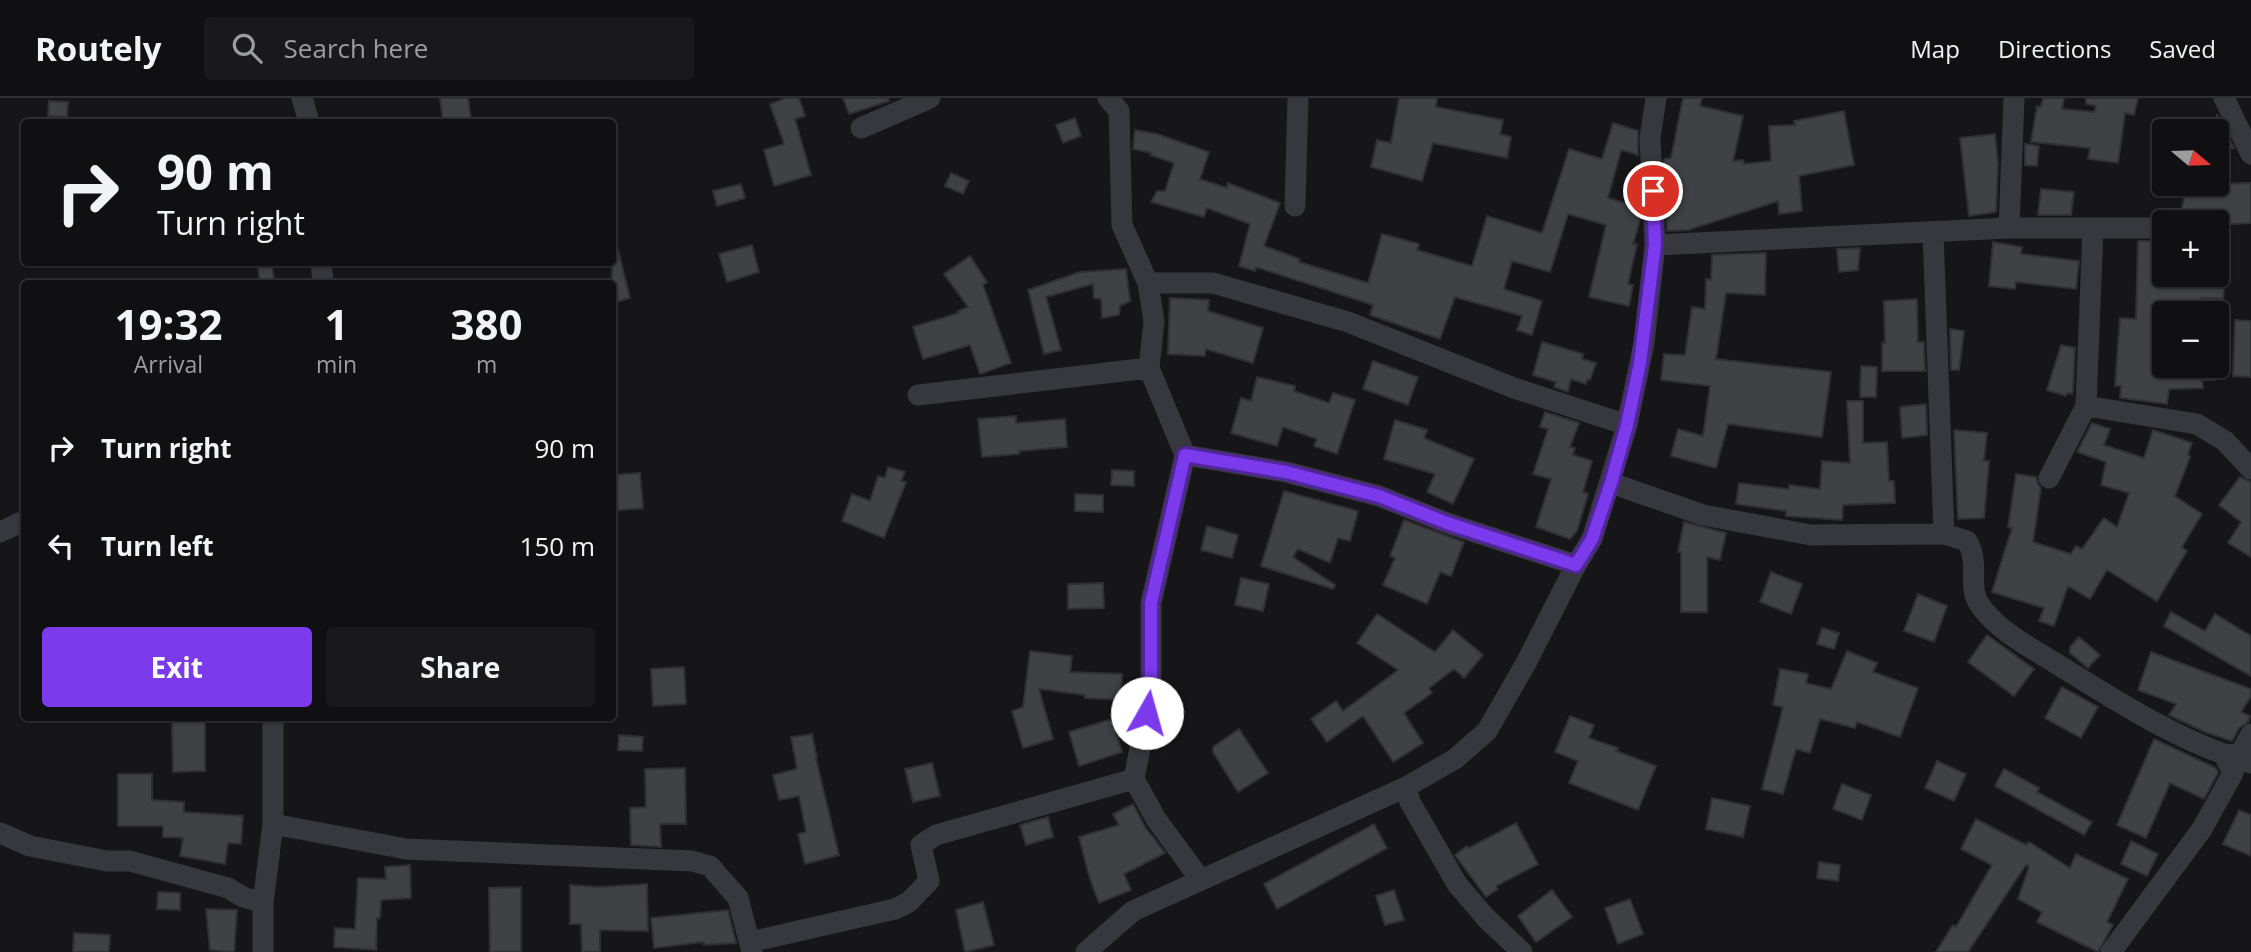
<!DOCTYPE html>
<meta charset="utf-8">
<style>
body{margin:0;font-family:"Open Sans",sans-serif;background:#19191b;color:#f1f3f6;height:100vh;display:flex;flex-direction:column;font-size:26px;white-space:nowrap}
*{box-sizing:border-box;margin:0}
p{font-size:23px;color:#9c9d9f}
.icon{flex:none;width:38px;height:38px;fill:none;stroke:currentColor;stroke-width:2;stroke-linecap:round;stroke-linejoin:round}
.map{position:relative;flex:1;overflow:hidden}
.drawer{position:absolute;left:21px;top:182px;width:595px;height:441px;display:flex;flex-direction:column;background:#101012;border-radius:7px;box-shadow:0 2px 5px #0004,0 0 0 2px #303032}
.drawer>*{flex:none}
.banner{position:absolute;left:21px;top:21px;width:595px;height:147px;border-radius:7px;box-shadow:0 2px 5px #0004,0 0 0 2px #303032;background:#101012;color:#f1f3f6;overflow:hidden}
.needle{width:46px;rotate:109deg}
.fabs{position:absolute;left:2152px;top:21px;display:grid;gap:14px}
.fabs a{display:grid;place-items:center;width:77px;height:77px;border-radius:7px;background:#101012;box-shadow:0 2px 5px #0004,0 0 0 2px #303032;font-size:35px}
.pin{position:absolute;display:grid;place-items:center;width:60px;height:60px;color:#fff;margin:-30px;border:4px solid #fff;border-radius:50%;box-shadow:0 2px 7px #0007}
.me{position:absolute;width:77px;margin:-38px;rotate:7deg;stroke-linejoin:round;filter:drop-shadow(0 0 5px #0008)}
.turn{display:flex;align-items:center;gap:24px;height:147px;padding:0 21px;font-size:32px}
.turn .icon{width:91px;height:91px;stroke-width:2.5}
.turn b{display:block;font-size:49px;line-height:60px}
.eta{display:flex;justify-content:space-evenly;align-items:center;height:119px;text-align:center}
.eta b{font-size:42px;font-weight:700;line-height:49px}
.button{display:flex;gap:14px;margin-top:auto;padding:14px 21px}
.button a{flex:1;height:80px;border-radius:7px;background:#7c3aed;color:#fff;font-size:28px;font-weight:700;line-height:80px;text-align:center}
.button a+a{background:#19191b;color:#f1f3f6}
ul{padding:0;list-style:none}
li{display:flex;align-items:center;gap:21px;height:98px;padding:0 21px}
li div{flex:1}
li b{display:block;font-size:26px}
li em{font-style:normal}
header{display:flex;align-items:center;gap:42px;box-sizing:border-box;height:98px;padding:0 35px;background:#101012;border-bottom:2px solid #303032}
header strong{font-size:33px}
nav{display:flex;gap:38px;margin-inline-start:auto;font-size:24px}
.search{width:490px;height:63px;background:#19191b;display:flex;align-items:center;gap:18px;box-sizing:border-box;padding:0 24px;border-radius:7px;color:#9c9d9f;font-size:26px}
.map>svg:first-child{display:block}
</style>
<header>
<strong>Routely</strong>
<div class="search"><svg class="icon" aria-label="search" viewBox="0 0 24 24"><circle cx="10" cy="10" r="6"/><path d="M15 15l6 6"/></svg>Search here</div>
<nav><a>Map</a><a>Directions</a><a>Saved</a></nav>
</header>
<div class="map">
<svg width="2251" height="854" viewBox="0 0 2251 854">
<rect width="100%" height="100%" fill="#161618"/>
<!-- building -->
<path fill="#404145" stroke="#303034" stroke-width="2" d="M440,0H468L471,21L443,24Z
M787,0H799L805,18L795,21L811,77L774,88L764,52L784,46L770,6Z
M843,0H888L889,3L849,16Z
M1399,0H1437L1436,9L1503,22L1500,36L1511,39L1507,60L1433,45L1422,83L1371,69L1377,42L1391,45Z
M1683,0H1702L1700,8L1743,18L1733,63L1743,62L1744,66L1771,63L1769,28L1795,27L1794,23L1844,13L1854,67L1799,78L1802,113L1779,116L1778,103L1688,132L1667,133L1664,61L1671,60Z
M2043,0H2064L2062,11L2094,14L2096,8L2086,6V0H2138L2134,17L2125,15L2118,65L2088,61L2090,50L2031,44L2037,8L2041,9Z
M49,3L68,4L67,19L48,18Z
M2217,16L2234,50L2217,53V33H2187V26L2217,20Z
M1075,20L1081,38L1063,45L1056,27Z
M1613,25L1638,33V57L1621,52L1608,100L1640,109L1641,119L1633,146H1637L1628,186L1633,187L1629,208L1589,199L1606,127L1568,116L1550,174L1512,163L1504,191L1542,203L1532,237L1517,232L1522,218L1455,199L1440,241L1370,217L1373,207L1256,169L1255,173L1239,168L1250,126L1207,110L1204,119L1151,104L1157,93H1165L1174,65L1150,57L1151,55L1133,51L1135,32L1157,36L1209,54L1200,81L1227,90L1228,85L1280,105L1264,148L1300,161L1299,164L1368,185L1382,136L1419,146L1417,152L1472,168L1487,118L1542,135L1569,51L1602,61Z
M1995,36L1998,66L1996,114L1969,118L1960,40Z
M2025,46L2039,48L2037,68L2025,67Z
M951,75L969,83L963,96L945,88Z
M2251,85V125L2217,127V122L2181,115L2187,86Z
M741,86L745,100L717,108L713,93Z
M2041,91L2074,94L2071,117H2038Z
M2138,143H2165V177H2225L2223,201L2202,200L2201,214H2165V268H2215V282H2202L2203,290L2169,291L2167,306L2120,300L2121,288H2115L2120,220L2136,221Z
M1993,144L2022,149L2021,156L2079,163L2076,191L2016,184L2015,191L1989,188Z
M752,147L759,174L727,184L719,156Z
M1860,150L1858,172L1839,174L1837,151Z
M618,152L630,200L612,205V153Z
M1766,155L1765,197L1726,195L1716,261L1831,274L1822,339L1728,326L1716,370L1671,358L1678,331L1703,338L1710,288L1661,282L1664,256L1685,257L1692,209L1705,211L1706,181L1711,182L1712,157Z
M970,158L987,184L983,187L1011,265L980,276L970,247L923,261L913,229L959,215L958,213L968,209L944,176Z
M272,168L275,186H260L258,170Z
M1126,171L1130,203L1120,208L1119,217L1102,220L1101,201L1094,200L1093,186L1046,199L1061,252L1044,256L1028,192L1080,174Z
M1170,200L1209,202L1208,213L1263,230L1253,265L1206,251L1205,258L1168,256Z
M1917,201L1918,244H1924L1925,273H1882V245H1885L1884,203Z
M2235,222L2251,223V279L2233,278Z
M1950,231L1964,233L1959,272H1951Z
M1542,244L1583,256L1582,261L1596,265L1590,282L1587,281L1586,286L1571,281L1568,294L1554,289L1556,284L1533,277Z
M2061,247L2075,250L2073,292L2072,296L2067,295L2066,298L2047,292Z
M1373,263L1418,279L1408,307L1363,291Z
M1861,268L1877,269L1876,299H1860Z
M1257,279L1295,288L1294,293L1329,305L1333,295L1355,302L1337,356L1314,348L1317,341L1283,329L1277,348L1231,335L1241,300L1251,303Z
M1847,303H1863V345L1887,344L1889,383H1894L1895,405L1843,407L1842,422L1786,418V413L1736,406L1739,385L1789,391V387L1820,391L1822,363L1850,365Z
M1926,306L1927,337L1902,340L1900,309Z
M1545,314L1579,325L1570,349L1575,350L1573,357L1592,363L1583,394L1588,396L1577,433L1570,441L1536,429L1551,381L1533,376L1548,331L1540,329Z
M1016,318V325L1065,321L1067,349L1019,353V356L982,359L978,321Z
M1395,322L1427,332L1424,340L1474,361L1453,406L1427,394L1435,376L1384,361Z
M2092,325L2110,331L2104,347L2144,360L2153,332L2192,345L2188,357L2190,359L2175,398L2202,416L2182,449L2187,453L2157,503L2107,472L2090,501L2068,488L2054,528L2039,523L2044,510L1992,494L2012,430L2008,429L2016,376L2036,379L2038,386L2041,390L2033,444L2071,456L2076,448L2082,451L2104,420L2117,429L2129,395L2101,387L2106,364L2077,354Z
M1954,332L1987,335L1984,363H1989L1984,420L1958,421Z
M888,369L905,374L901,383L906,384L884,440L842,423L852,396L870,403L878,378L885,380Z
M1112,372L1134,373V388L1111,387Z
M640,375L643,410L612,413V377Z
M2240,379L2251,384V459L2228,445L2241,424L2219,407Z
M1284,393L1358,413L1350,443L1338,440L1330,465L1298,451L1293,459L1335,487L1333,491L1261,468Z
M1075,396L1103,397V414L1075,413Z
M1404,422L1464,444L1451,478L1440,474L1427,506L1383,487L1395,460L1390,458Z
M1684,424L1726,435L1720,462L1707,459V514H1681V454H1678Z
M1207,428L1238,437L1232,460L1201,452Z
M1771,474L1802,486L1791,516L1760,504Z
M1241,480L1269,486L1263,513L1235,507Z
M1103,485L1104,510L1068,511V486Z
M1918,496L1947,508L1934,544L1904,533Z
M2171,514L2205,533L2215,516L2251,538V578L2164,528Z
M1377,516L1435,554L1453,532L1483,557L1464,580L1454,571L1429,590L1432,595L1404,615L1423,645L1393,664L1363,618L1327,644L1311,621L1336,603L1343,613L1398,572L1357,545Z
M1822,530L1839,535L1834,551L1817,546Z
M1987,537L2034,571L2014,598L1968,564Z
M2079,539L2100,557L2088,570L2070,555V549Z
M1030,553L1072,558L1070,574L1122,576L1121,602L1085,600V597L1039,591L1053,641L1023,650L1012,613L1023,609Z
M1847,553L1877,565L1873,574L1918,590L1900,639L1857,624L1855,630L1820,621L1810,655L1796,651L1783,696L1762,691L1783,609L1773,607L1780,571L1808,576L1806,585L1831,591Z
M2151,554L2251,591V598L2241,614L2250,618L2248,624L2239,630L2232,643L2205,634L2169,617L2176,606L2138,592Z
M684,569L686,606L653,608L651,571Z
M2062,589L2098,609L2081,640L2045,620Z
M1570,618L1594,627L1589,640L1618,650L1616,653L1656,668L1638,712L1569,685L1578,663L1555,654Z
M1112,621L1122,654L1079,668L1069,634Z
M205,623V673L173,674L172,624Z
M1239,631L1268,675L1238,694L1213,654V649Z
M812,636L817,660L816,661L839,757L805,766L798,736L806,734L799,698L779,702L773,677L797,671L791,639Z
M619,637L643,639L642,653L618,652Z
M2154,641L2216,670L2218,675L2204,701L2170,685L2146,740L2117,727Z
M1937,663L1966,676L1954,703L1925,690Z
M932,665L940,698L913,704L905,671Z
M685,670L686,726H660L661,749L631,747L630,710L646,709L645,671Z
M2004,671L2039,690L2037,694L2092,724L2084,737L1995,688Z
M118,676H152V702L184,704V714L243,718L241,746L228,745L225,766L180,758L183,740L163,739V728H118Z
M1842,686L1871,697L1862,722L1833,711Z
M1712,700L1750,708L1743,739L1706,731Z
M1133,706L1145,729L1165,755L1124,776L1131,792L1099,805L1089,778L1079,739L1119,727L1113,716Z
M2239,712L2251,717V758L2223,746Z
M1048,719L1053,739L1026,747L1020,727Z
M1976,721L2026,747L2029,744L2070,770L2076,756L2128,781L2107,824L2113,827L2098,854L2037,824L2042,814L2018,801L2029,769L2026,767L1968,854H1936L1953,827L1956,829L1992,767L1961,751Z
M1516,725L1538,766L1496,788L1498,791L1486,799L1455,757L1467,748L1469,750Z
M1374,726L1387,750L1277,811L1264,786Z
M2131,743L2158,756L2147,778L2121,766Z
M1819,764L1840,767L1838,783L1817,780Z
M410,767L411,800L381,802L380,820H377L376,852L334,849L335,830L355,831L358,780L386,781L385,769Z
M647,786L648,833L600,832V854H582L581,826H570V787L599,789Z
M521,789V854H490L489,790Z
M1394,792L1404,822L1385,827L1376,798Z
M1552,792L1572,819L1536,844L1518,818Z
M158,794L180,795V812L157,811Z
M1630,801L1643,836L1618,846L1605,810Z
M983,804L994,847L965,854L956,812Z
M206,811L237,812L234,854L210,852Z
M728,812L736,845L704,847V844L654,850L651,820Z
M74,835L110,837L109,854H73Z"/>
<g fill="none" stroke-linecap="round" stroke-linejoin="round">
<!-- minor -->
<path stroke="#37383d" stroke-width="21" d="M302,0L309,24
M1108,0L1119,13L1122,127L1148,185L1154,224L1149,270L1185,357L1151,505V593L1134,681L1156,721L1200,781
M2224,0L2251,56
M861,30L930,0
M1295,108L1298,0
M2009,130L2014,0
M1933,134L1944,436
M1655,147L2009,130H2165
M321,164L323,186
M1148,185H1213L1348,224L1514,290L1627,327
M918,297L1149,270
M2086,308L2197,326L2225,343L2251,371
M1185,357L1286,374L1379,398L1447,425L1576,467
M2049,380L2086,308L2093,130
M1611,385L1703,417L1811,437L1944,436L1967,443C1980,464 1968,488 1978,504C1995,532 2030,549 2057,566C2118,604 2181,645 2251,665
M0,434L24,423
M273,726L406,751L692,763L710,768L738,800L752,854
M0,735L30,748L107,763H130L228,790L243,799L263,805V854
M263,805L273,726V620
M750,844L895,811L909,804L929,783L921,747L936,737L1134,681
M1086,854L1133,813L1406,689
M1522,854L1486,820L1457,786L1410,704L1406,689L1455,661L1487,633L1526,565L1576,467L1592,441L1627,327L1644,245L1655,147L1650,40L1656,0
M2111,854L2202,731L2233,675L2224,657L2240,656L2251,636"/>
</g>
<g fill="none" stroke-linecap="round" stroke-linejoin="round">
<!-- route casing -->
<g stroke="#51269a" stroke-width="18">
<path id="route" d="M1147,615L1151,593V505L1185,357L1286,374L1379,398L1447,425L1576,467L1592,441L1611,385L1627,327L1640,265L1655,147L1653,93"/>
</g>
<!-- route -->
<use href="#route" stroke="#7c3aed" stroke-width="12"/>
</g>
</svg>
<div class="fabs">
<a><svg class="needle" viewBox="-14 -14 28 28"><path d="M0-13l5 13h-10z" fill="#e53935"/><path d="M0 13l5-13h-10z" fill="#9c9d9f"/></svg></a>
<a>+</a>
<a>−</a>
</div>
<div class="pin" style="left:1653px;top:93px;background:#d93025"><svg class="icon" aria-label="arrive" viewBox="0 0 24 24"><path d="M6 21V4h12l-3 4 3 4H6"/></svg></div>
<svg class="me" style="left:1147px;top:615px" viewBox="-20 -20 40 40"><circle r="19" fill="#fff"/><path d="M0-13L10 11 0 6-10 11z" fill="#7c3aed"/></svg>
<div class="banner">
<div class="turn"><svg class="icon" aria-label="right" viewBox="0 0 24 24"><path d="M7 20v-9h11M14 6l5 5-5 5"/></svg><div><b>90 m</b>Turn right</div></div>
</div>
<section class="drawer">
<div class="eta">
<div><b>19:32</b><p>Arrival</p></div>
<div><b>1</b><p>min</p></div>
<div><b>380</b><p>m</p></div>
</div>
<ul>
<li><svg class="icon" aria-label="right" viewBox="0 0 24 24"><path d="M7 20v-9h11M14 6l5 5-5 5"/></svg><div><b>Turn right</b></div><em>90 m</em></li>
<li><svg class="icon" aria-label="left" viewBox="0 0 24 24"><path d="M17 20v-9H6M10 6l-5 5 5 5"/></svg><div><b>Turn left</b></div><em>150 m</em></li>
</ul>
<div class="button"><a>Exit</a><a>Share</a></div>
</section>
</div>
